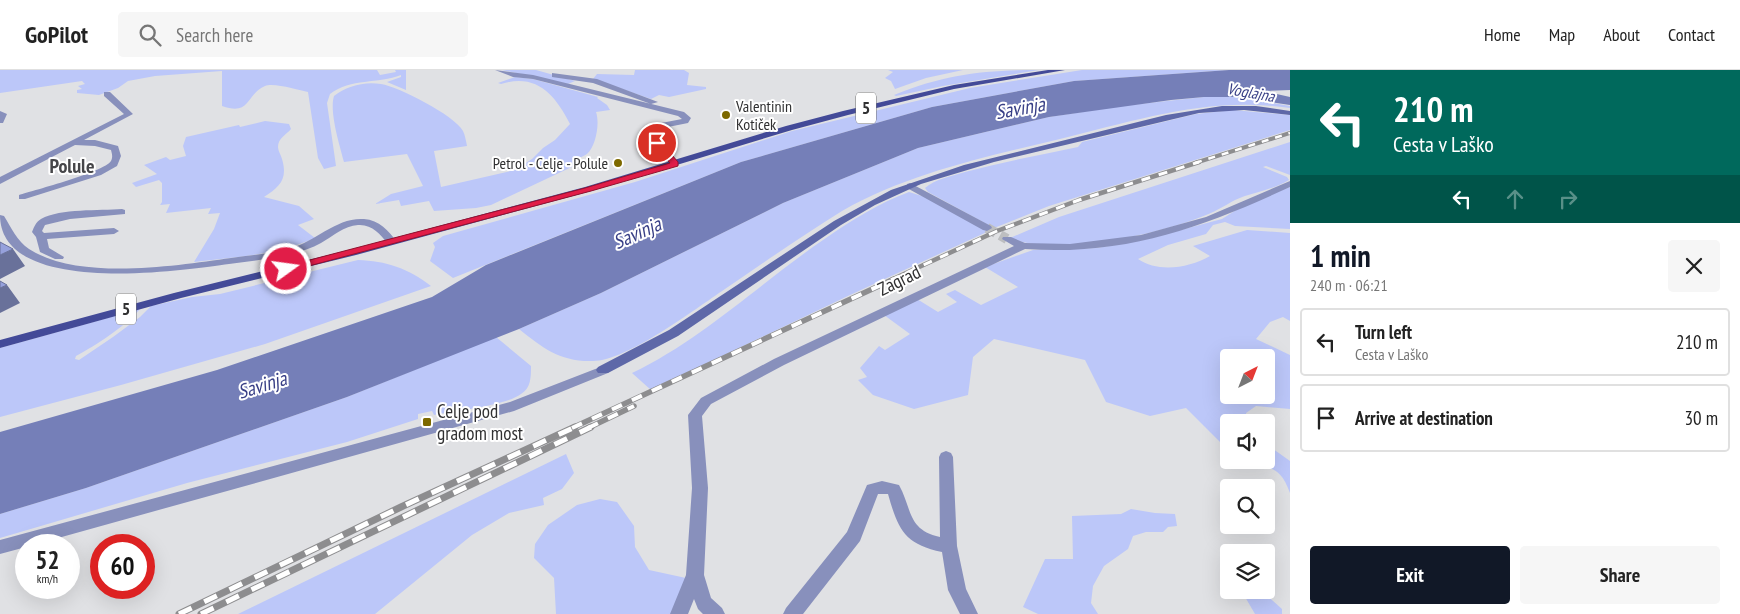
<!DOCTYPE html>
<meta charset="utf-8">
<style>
body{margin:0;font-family:"PT Sans Narrow",sans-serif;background:#f6f6f6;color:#222;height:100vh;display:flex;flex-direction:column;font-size:19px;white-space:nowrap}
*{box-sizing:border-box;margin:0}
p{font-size:16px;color:#767676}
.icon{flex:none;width:28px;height:28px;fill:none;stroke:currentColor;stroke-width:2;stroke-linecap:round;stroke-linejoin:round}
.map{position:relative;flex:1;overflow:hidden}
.sheet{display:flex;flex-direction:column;background:#fff;width:450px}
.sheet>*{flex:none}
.guide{background:#00695c;color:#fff;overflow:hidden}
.needle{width:32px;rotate:42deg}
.tools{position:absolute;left:1220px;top:279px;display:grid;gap:10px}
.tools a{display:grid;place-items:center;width:55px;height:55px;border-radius:5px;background:#fff;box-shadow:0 5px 20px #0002;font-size:25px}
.speed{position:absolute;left:15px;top:464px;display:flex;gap:10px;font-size:25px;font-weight:700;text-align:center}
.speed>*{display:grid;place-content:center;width:65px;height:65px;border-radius:50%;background:#fff;box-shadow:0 5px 20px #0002;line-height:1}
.speed small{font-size:12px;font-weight:400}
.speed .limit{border:8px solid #d22;background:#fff;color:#111}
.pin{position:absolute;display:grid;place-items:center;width:42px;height:42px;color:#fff;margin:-21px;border:2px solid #fff;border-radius:50%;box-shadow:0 1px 5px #0007}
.me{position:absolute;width:55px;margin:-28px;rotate:76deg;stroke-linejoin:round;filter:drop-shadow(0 0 4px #0008)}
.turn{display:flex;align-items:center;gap:18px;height:105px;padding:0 20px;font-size:22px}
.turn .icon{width:65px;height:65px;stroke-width:2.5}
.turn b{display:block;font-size:35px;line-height:42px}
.lanes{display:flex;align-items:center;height:48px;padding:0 20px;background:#0003;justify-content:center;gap:25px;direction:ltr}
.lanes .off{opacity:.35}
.round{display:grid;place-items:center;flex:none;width:52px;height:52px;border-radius:5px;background:#f6f6f6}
.overview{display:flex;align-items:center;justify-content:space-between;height:85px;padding:0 20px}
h1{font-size:30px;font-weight:600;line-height:38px;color:#111827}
.cta{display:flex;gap:10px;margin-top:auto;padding:10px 20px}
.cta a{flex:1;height:58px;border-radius:5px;background:#111827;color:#fff;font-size:20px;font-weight:600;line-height:58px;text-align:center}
.cta a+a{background:#f6f6f6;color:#222}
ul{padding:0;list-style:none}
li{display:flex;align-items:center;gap:15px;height:68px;margin:0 10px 8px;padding:0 10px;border:2px solid #e0e0e0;border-radius:5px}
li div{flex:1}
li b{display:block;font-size:19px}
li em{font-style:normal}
header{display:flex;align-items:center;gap:30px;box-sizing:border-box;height:70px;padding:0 25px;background:#fff;border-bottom:1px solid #e0e0e0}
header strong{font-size:24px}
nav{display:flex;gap:28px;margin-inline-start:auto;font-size:18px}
.search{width:350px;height:45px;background:#f6f6f6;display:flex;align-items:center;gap:12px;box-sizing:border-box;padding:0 18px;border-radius:5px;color:#767676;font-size:19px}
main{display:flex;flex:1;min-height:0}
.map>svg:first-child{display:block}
</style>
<header>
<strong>GoPilot</strong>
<div class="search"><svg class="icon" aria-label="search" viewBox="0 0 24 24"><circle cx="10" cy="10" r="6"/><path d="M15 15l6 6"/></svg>Search here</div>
<nav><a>Home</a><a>Map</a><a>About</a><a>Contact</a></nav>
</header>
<main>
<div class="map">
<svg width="1290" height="544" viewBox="0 0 1290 544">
<rect width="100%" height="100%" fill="#e0e1e4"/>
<!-- green -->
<path fill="#bcc7f9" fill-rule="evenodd" d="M0,0H377L380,5L396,2L395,0H406V20L387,12L401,7V5C378,14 351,8 330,24L327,33L336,96L324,99L318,88L308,22C299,20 273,12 265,16C245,25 251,46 222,36V1L155,6L128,11L118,18L99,25L77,23V20L82,19L78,16L85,14L82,11L0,23Z
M502,0H536L575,11L568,14Z
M635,0H684L689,3L687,15L706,17V19L669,27L659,25L651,29L593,9L597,4L634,5Z
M888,0H963L926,8L895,19L891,11L885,8L893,2Z
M1039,0L943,16L896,26L894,25C946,4 984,0 1039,0Z
M1082,0H1229L1074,11L932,37L741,92L453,208L430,191L435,177L433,173L443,166L635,112L792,61L970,18Z
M515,7L533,9L598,27L597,28L607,35L610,40L596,42C600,53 596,76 587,84C584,86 579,88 575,89L578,94L491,135L476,138L434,141L429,131L401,136L399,130L375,134L391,124L423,116L407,84L344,92C340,76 329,42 334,26C346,16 365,11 381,14C399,17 454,45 463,61C465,65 466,71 467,76L434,81L441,117L515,100L532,89L543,78L555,70L570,54C555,25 537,3 501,14L498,13Z
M1204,27H1237L1290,36V38C1209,26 1138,50 1060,69C985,87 909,103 842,141C802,166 763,193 725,219C695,239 627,291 593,291C560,292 543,278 519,259L601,223L783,133L918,78L1049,47L1121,36Z
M1233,40L1290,45V60L1049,136L994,158L928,122L925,118C935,109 952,106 965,102C1002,92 1040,85 1078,77L1082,72L1196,44Z
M265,51L289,54L291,59C286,65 278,68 278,77C278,81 281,85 282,89C288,109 280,117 264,127L299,136L314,149L298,155L315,168C278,185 235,187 194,192L214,159L220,143L208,144L211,138L166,143L170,134L160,135L162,132V113L159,110L136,117L132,113L157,104L144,95L166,87L170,90L186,86L183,76L186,67L239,55L240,57Z
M1290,72V105L1266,96L1263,97L1287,107L1289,110C1273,120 1253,122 1235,130C1224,136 1213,143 1201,147C1155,165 1055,187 1010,168L1059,147Z
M1290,117V159L1235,156L1225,152L1213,155L1206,164L1168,175L1138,189C1158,203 1189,198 1210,186L1193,176L1247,160L1290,163V251L1283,247L1270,252L1256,269L1290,285V339L1256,336L1246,343L1247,352H1229V381L1186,338L1150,346L1106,332L1085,290L994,269L973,287L968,325L914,339L873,325L858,310L867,307L860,298L879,276L885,280L910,264L884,245L917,229L938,242L957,232L946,224L955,220L981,235L1018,217L985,197L1033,180L1097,178L1143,170L1222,149L1247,133ZM1229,288H1266V325H1229Z
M909,122L925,127L989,161L850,225L651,320L632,303C703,269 761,212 826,168C852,150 879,133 909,122Z
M358,190C386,191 408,198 431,216L265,274L121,315L0,347V278L140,239C127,255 95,276 76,286L75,289L79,290L113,267L140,247L151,236L192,227L220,224Z
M496,267L531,296C531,307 531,318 521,324C505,336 455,341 434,345L432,341L418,344V349L347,372L187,413L0,468V444L86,418L347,327Z
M1266,374L1290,391V423C1277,387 1263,403 1238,390H1266Z
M566,384L574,403L562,419L543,428L544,435L509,443L472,465L375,544H238Z
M600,429L617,432L634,456L635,477L649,500L686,508L673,544H556L554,508L534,488L535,474L548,455L577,435Z
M1131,439L1155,443L1175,444L1177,456L1168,457L1163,462H1146L1133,466L1128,479L1104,496L1093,516L1091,533L1098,544H1038L1023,537L1045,489H1073L1072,446L1121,444Z
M1241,520H1261L1282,539V544H1255Z"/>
<!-- water -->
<path fill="#757fb8" d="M1229,0H1290V20L1264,21L1290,27V35L1237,27H1204L1171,30L1049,47L918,78L783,133L601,223L519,259L347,327L86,418L0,444V362L217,300L432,227L486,195L741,92L932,37L1074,11Z"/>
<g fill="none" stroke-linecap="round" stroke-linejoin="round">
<!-- street-tunnel -->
<path stroke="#bdbec0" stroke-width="10" stroke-dasharray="10 5" stroke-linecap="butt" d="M987,158L1007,169"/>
<!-- street -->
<path fill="#8890bc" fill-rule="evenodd" d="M495,0L533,5L684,42L691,48L688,53L663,58C658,74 671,83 679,94L675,97L672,96C661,83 648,72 656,54L682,49L678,46L533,9L513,7Z
M552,3L597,9L658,32L651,34L593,13L552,7Z
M104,22H110L133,44L84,70H95L118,76L121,86L117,96L101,105L25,129H19V125C35,120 104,102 111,91C113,87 112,84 111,80L95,76L75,75L0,114V107L124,44L104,26Z
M0,41L7,44L3,53H0Z
M1290,111V117C1201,158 1125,186 1025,179L784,295L711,334L702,346L708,418L704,505L711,528L722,538L725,544H703L698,539L694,529L688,544H670L686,505L692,418L688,345L701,328L774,289L1014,176L1002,169L1003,167H1011L1025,173L1070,174L1141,165L1206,147Z
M910,113L991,156L992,158L987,161L983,160L907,118V114Z
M122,139L125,140V144L70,149L45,155L42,161L44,163L114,158L119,161L114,164L47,169L49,178L64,187L63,189H55L40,182L36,167L32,162C34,157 36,152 41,149C61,138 99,141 122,139Z
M0,145L4,146C11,157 17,171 29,179C79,211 174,196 231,188C251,185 271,184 291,178C316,171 337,147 364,149C379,150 389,161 397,172L392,175L388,174C380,164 372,154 358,155C344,156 333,166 321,173C312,178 302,181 293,184C272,189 250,191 229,194C180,201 0,227 0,145Z
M603,296L608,297L610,300L608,303L514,341L33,475H26V477L0,484V470L510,332Z
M946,381L951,383L953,387L957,476L966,519L978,544H960L948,520L942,482C904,474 898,459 888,424H878L860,471L803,544H783L786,538L847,462L867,415L882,411L899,415C912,438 907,460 940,467L939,387L941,383Z"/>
<!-- secondary -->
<path fill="#5e68a8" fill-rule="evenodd" d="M1222,36H1256L1290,41V45L1244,40L1199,43L994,92L921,114L875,135L841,155L678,266L608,303H598L596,300L598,297L669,260L834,151L891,120L964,95L1166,45Z"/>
<!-- primary -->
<path fill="#434a98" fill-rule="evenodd" d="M1048,0H1065L954,19L848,45L792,60L591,121L356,185L181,228L0,278V270L174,223L349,180L585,117L786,56L843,41L954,15Z"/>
<!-- rail-far3 casing -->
<g stroke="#8d8d8f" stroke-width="4">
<path id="rail-far3" d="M1195,93L1290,63"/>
</g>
<!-- rail-far2 casing -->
<g stroke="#8d8d8f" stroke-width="4.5">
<path id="rail-far2" d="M891,210L997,161L1079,130L1199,92"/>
</g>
<!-- rail-far1 casing -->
<g stroke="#8d8d8f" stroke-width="5.5">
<path id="rail-far1" d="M572,358L894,209
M588,358L634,336"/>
</g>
<!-- rail casing -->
<g stroke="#8d8d8f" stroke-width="7">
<path id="rail" d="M179,544L401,437L575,357
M201,544L591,357"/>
</g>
<!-- rail-far3 -->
<use href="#rail-far3" stroke="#fff" stroke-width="2.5" stroke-dasharray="7" stroke-linecap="butt"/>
<!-- rail-far2 -->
<use href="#rail-far2" stroke="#fff" stroke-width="3" stroke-dasharray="9" stroke-linecap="butt"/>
<!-- rail-far1 -->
<use href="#rail-far1" stroke="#fff" stroke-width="4" stroke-dasharray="11" stroke-linecap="butt"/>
<!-- rail -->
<use href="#rail" stroke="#fff" stroke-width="5" stroke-dasharray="14" stroke-linecap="butt"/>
</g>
<!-- shaded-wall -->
<path fill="#69719a" d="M13,179L25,196L0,209V185Z
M7,215L20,233L0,243V218Z"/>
<!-- building -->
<path fill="#96a1dc" stroke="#69719a" d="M0,172L13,179L0,185Z
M0,211L7,215L0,218Z"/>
<!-- route -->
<path fill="#e11d48" stroke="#92132f" d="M654,71H660L678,92V96L591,121L290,201H283L281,199L283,197L585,118L670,93L654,75Z"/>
<!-- markers -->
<g fill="#7d6900" stroke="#fff" stroke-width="2">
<circle cx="726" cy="45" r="5"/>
<circle cx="618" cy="93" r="5"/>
<rect x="422" y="347" width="10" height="10" rx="2.5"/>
</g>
<g text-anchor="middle" stroke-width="4" stroke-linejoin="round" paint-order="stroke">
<!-- far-water labels -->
<g font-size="16" font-style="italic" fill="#383f86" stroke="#fff">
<text transform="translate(1251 22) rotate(10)" y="6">Voglajna</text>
</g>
<!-- far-poi labels -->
<g font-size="16" fill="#303031" stroke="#fff" text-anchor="start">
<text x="736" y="42">Valentinin<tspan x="736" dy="18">Kotiček</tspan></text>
<text x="608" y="99" text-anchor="end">Petrol - Celje - Polule</text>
</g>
<!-- shield labels -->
<g fill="#fff" stroke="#6e6e6f" stroke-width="1">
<rect x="856" y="22.5" width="20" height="31" rx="4"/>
<rect x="116" y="223.5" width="20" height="31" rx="4"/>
</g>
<g font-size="18" font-weight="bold" fill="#303031">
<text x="866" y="44">5</text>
<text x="126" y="245">5</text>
</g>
<!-- street labels -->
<g font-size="19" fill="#303031" stroke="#fff">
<text transform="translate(899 210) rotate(-26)" y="7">Zagrad</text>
</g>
<!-- poi labels -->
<g font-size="19" fill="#303031" stroke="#fff" text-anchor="start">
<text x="437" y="348">Celje pod<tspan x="437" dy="22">gradom most</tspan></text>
</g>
<!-- water labels -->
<g font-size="20" font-style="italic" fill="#383f86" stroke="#fff">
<text transform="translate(1020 38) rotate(-10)" y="7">Savinja</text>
<text transform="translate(637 163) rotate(-24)" y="7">Savinja</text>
<text transform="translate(262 315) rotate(-17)" y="7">Savinja</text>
</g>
<!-- far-district labels -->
<g font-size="20" font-weight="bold" fill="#464649" stroke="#fff">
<text x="72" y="103">Polule</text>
</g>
</g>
</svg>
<div class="tools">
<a><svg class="needle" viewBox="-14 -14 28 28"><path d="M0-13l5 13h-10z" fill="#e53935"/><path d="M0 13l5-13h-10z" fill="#767676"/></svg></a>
<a><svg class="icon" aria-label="sound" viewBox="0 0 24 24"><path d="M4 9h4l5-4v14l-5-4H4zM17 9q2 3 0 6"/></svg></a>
<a><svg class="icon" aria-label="search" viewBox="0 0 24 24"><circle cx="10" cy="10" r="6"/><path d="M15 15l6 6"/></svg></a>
<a><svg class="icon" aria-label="layers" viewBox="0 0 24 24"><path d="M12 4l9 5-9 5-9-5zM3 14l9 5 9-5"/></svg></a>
</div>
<div class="speed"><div>52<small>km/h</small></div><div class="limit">60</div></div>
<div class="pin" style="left:657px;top:73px;background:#d93025"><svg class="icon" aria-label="arrive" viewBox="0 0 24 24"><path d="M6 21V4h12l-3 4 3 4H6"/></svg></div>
<svg class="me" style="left:286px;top:199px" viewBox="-20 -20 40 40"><circle r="17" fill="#e11d48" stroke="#fff" stroke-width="3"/><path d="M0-11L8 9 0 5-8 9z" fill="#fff"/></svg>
</div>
<section class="sheet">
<div class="guide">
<div class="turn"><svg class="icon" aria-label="left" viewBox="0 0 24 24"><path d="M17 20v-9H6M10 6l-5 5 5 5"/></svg><div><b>210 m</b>Cesta v Laško</div></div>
<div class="lanes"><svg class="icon" aria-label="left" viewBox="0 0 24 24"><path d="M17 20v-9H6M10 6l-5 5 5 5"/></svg><svg class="icon off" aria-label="ahead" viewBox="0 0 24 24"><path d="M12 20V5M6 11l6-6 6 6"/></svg><svg class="icon off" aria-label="right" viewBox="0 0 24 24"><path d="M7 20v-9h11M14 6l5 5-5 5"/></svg></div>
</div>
<div class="overview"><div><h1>1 min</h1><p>240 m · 06:21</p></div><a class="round"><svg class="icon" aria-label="close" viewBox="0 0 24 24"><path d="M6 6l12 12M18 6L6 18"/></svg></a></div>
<ul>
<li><svg class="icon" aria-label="left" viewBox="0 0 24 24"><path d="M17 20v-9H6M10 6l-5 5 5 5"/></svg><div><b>Turn left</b><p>Cesta v Laško</p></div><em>210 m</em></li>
<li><svg class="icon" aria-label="arrive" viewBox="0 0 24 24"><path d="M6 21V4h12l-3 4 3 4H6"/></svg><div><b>Arrive at destination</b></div><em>30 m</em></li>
</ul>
<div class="cta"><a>Exit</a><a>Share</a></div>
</section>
</main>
